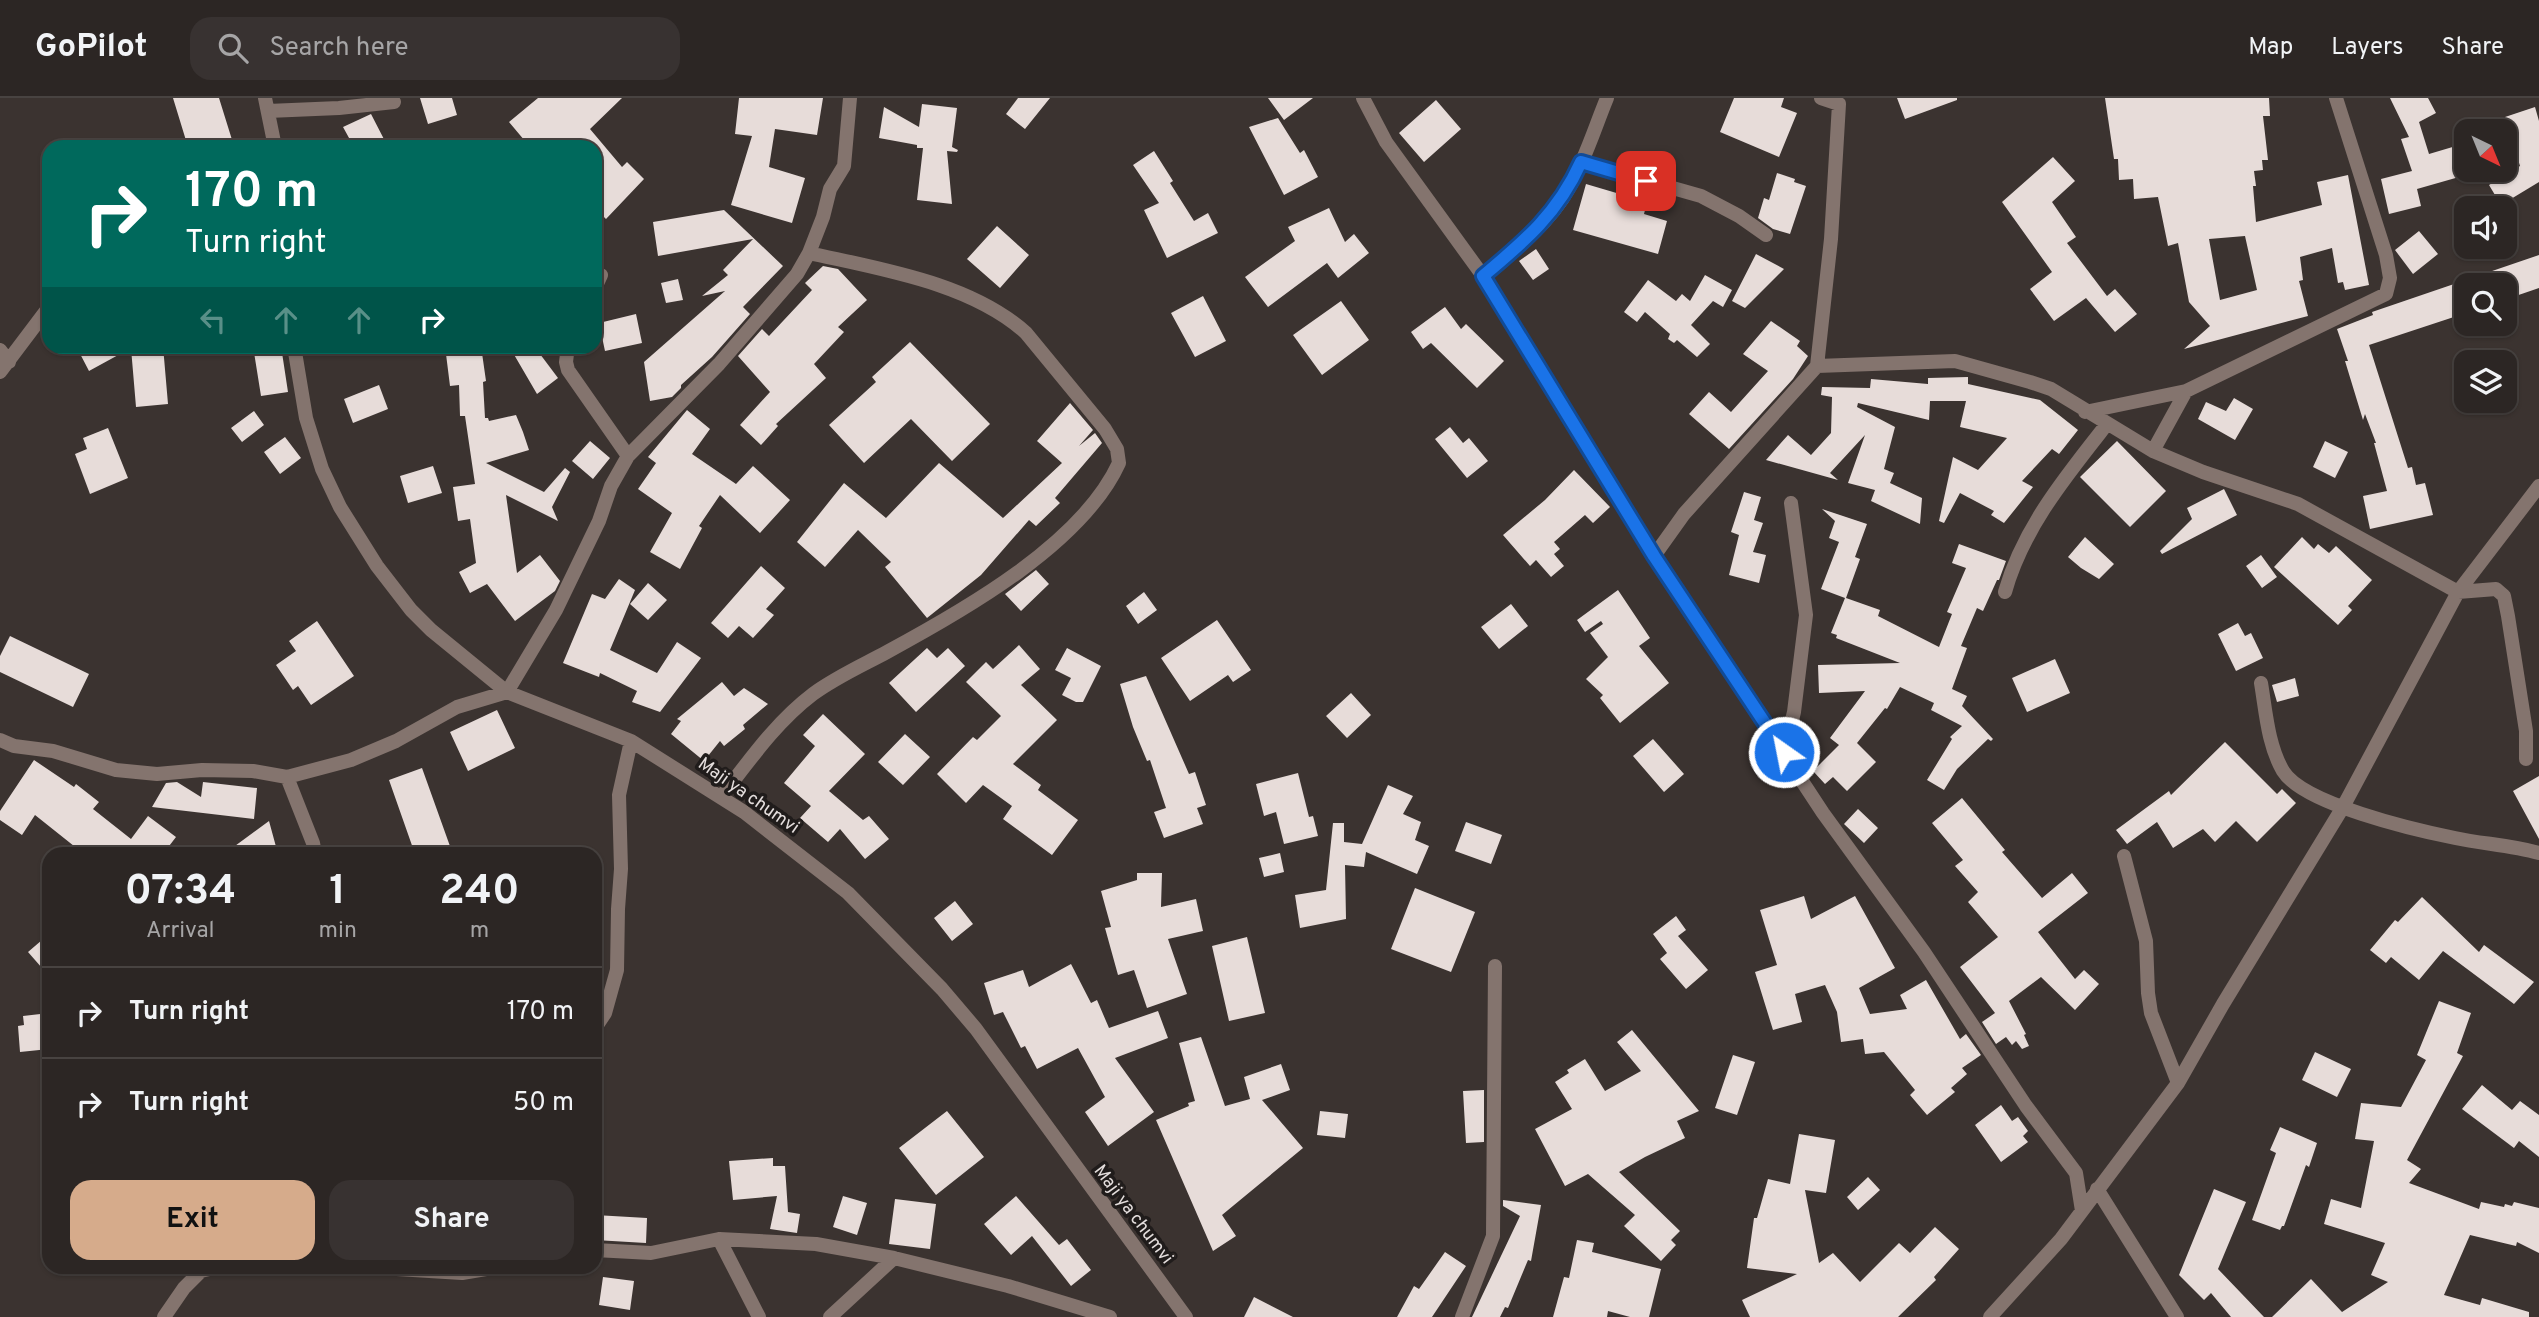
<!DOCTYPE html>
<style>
body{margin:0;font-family:Overpass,sans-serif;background:#383231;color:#f1f3f6;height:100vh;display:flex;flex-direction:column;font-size:26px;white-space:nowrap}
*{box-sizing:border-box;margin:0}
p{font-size:23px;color:#a6a5a6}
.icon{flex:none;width:38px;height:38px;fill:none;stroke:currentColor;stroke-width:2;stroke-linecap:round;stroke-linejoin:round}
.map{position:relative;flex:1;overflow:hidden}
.panel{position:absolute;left:42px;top:749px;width:560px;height:427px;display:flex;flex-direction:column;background:#2c2624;border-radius:21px;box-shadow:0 2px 5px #0004,0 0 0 2px #484341}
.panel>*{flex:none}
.guide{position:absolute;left:42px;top:42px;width:560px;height:214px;border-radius:21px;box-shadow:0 2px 5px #0004,0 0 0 2px #484341;background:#00695c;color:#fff;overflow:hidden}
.needle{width:46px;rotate:137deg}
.fabs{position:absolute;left:2454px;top:21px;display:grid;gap:14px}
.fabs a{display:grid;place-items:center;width:63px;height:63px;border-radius:14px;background:#2c2624;box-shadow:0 2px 5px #0004,0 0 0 2px #484341;font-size:35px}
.pin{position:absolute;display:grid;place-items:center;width:60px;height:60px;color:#fff;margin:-30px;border-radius:14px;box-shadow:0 4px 10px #0006}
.me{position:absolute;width:77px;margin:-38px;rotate:327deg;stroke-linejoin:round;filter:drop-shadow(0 0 5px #0008)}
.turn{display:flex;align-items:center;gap:24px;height:147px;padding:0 28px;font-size:32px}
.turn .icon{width:91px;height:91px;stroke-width:2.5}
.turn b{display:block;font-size:49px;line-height:60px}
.lanes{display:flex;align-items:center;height:66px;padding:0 28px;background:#0003;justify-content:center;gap:35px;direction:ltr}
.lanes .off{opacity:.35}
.eta{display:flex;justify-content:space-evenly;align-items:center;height:119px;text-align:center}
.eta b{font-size:42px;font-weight:700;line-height:49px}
.cta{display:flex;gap:14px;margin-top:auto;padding:14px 28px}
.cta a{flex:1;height:80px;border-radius:21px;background:#d6ab8b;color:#111;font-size:28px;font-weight:700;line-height:80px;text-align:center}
.cta a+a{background:#383231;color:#f1f3f6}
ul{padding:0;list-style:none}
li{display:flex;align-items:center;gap:21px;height:91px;padding:0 28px;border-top:2px solid #484341}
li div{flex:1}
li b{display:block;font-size:26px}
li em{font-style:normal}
header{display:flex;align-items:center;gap:42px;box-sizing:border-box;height:98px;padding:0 35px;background:#2c2624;border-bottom:2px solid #484341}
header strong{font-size:33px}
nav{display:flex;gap:38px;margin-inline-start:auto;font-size:24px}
.search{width:490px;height:63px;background:#383231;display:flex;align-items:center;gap:18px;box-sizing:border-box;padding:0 24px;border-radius:21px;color:#a6a5a6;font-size:26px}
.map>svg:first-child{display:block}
</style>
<header>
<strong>GoPilot</strong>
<div class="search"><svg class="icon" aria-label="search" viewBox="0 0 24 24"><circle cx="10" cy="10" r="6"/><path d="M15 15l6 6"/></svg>Search here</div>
<nav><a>Map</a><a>Layers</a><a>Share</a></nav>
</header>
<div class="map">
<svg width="2539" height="1219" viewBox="0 0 2539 1219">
<rect width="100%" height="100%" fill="#3b3330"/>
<!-- building -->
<path fill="#e7dcd9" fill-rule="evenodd" d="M173,0H219L233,45L221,49H188Z
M420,0H452L457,17L428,26Z
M538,0H622L590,31L622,69L627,64L644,81L606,121L595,110V49H530L509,24Z
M739,0H823L817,37L775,31L769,69L805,80L792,125L731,107L752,38L735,36Z
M1018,0H1050L1025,31L1006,16Z
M1268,0H1313L1284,22Z
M1734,0H1784L1781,9L1797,15L1779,59L1720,34Z
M1897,0H1957V2L1905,21Z
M2105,0H2269L2270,18H2263L2268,62H2262L2263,72L2254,73L2256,88H2253L2256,124L2322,107L2317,84L2348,77L2369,187L2345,192L2343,184L2338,185L2332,150L2300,159L2303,182L2299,183L2308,218L2184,251L2210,228L2189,204L2178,145L2168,148L2158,99L2134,101L2133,81L2119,82L2118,61H2114ZM2245,138L2257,192L2220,202L2209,141Z
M2390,0H2428L2436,15L2419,24L2429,56L2466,45V77L2417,91L2421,108L2389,116L2381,81L2412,73L2401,41L2409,39Z
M1436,2L1461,31L1424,64L1399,35Z
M922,6L957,10L952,49L958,52L957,54L947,53L952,106L917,102L923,50H917V47L879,40L884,9L919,29Z
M2535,9L2539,23V84L2501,107L2489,87L2520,68L2505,19Z
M371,16L388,49H354L343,29Z
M1278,20L1300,55L1304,52L1318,79L1284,97L1249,29Z
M1154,53L1173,83L1170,85L1194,123L1208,115L1218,135L1167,160L1144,112L1159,105L1133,67Z
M2053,59L2075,83L2052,104L2076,139L2067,145L2107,198L2115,191L2137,216L2115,234L2086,200L2054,223L2030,191L2052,174L2002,104Z
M1777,75L1795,81L1794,84L1806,88L1790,136L1773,131L1758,120L1764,100L1769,102Z
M1586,86L1647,104L1644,116L1667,123L1658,156L1573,132Z
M1329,110L1345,144L1354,136L1369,155L1338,180L1327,165L1268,209L1245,179L1295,143L1288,129Z
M724,112L783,168L743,209L750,216L712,259L681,287V290L672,299L650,303L644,264L725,193L702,198L728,177L723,172L753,141L658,158L653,124Z
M997,128L1029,157L1000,190L967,161Z
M2419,133L2438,156L2413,176L2395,152Z
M1536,151L1549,171L1533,182L1519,163Z
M1756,156L1784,171L1745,210L1732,203Z
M2539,157V190L2504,202V187H2466V215L2369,247L2408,370L2412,369L2416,387L2425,385L2433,417L2370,431L2363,398L2387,393L2374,345H2376L2365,316L2363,322L2345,263H2348L2337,231L2373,217L2372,214Z
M823,168L838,171L867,202L838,229L844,234L814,266L826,280L776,326L778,328L761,347L740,327L770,294L738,258L762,231L769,238L812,192L805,185Z
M1705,177L1732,192L1723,209L1713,203L1691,227L1710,246L1697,259L1677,242L1674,245L1668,241L1670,236L1645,214L1637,224L1624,214L1648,182L1676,203L1682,196L1690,203Z
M678,181L683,202L666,205L661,185Z
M1203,198L1226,243L1195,259L1171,215Z
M1341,203L1369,242L1322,277L1293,237Z
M1445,209L1461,231L1466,226L1504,263L1477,290L1431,245L1423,251L1411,234Z
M636,216L642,245L605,253L599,225Z
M1771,223L1800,243L1797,248L1808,258L1793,281L1729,351L1689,316L1709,294L1731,314L1768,273L1743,256Z
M910,244L990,326L952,363L911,321L864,365L829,327L876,284L872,279Z
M76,248H163L168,306L136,309L131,250L89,273Z
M253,248H281L288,294L261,298Z
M445,248H481L486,283L483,284L485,320H488L489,323L516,317L523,334L529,352L486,365L544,394L565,370L570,374L552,409L558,423L506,397L517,475L540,457L560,483L555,493L515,523L487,486L470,495L459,474L476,465L470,421L458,423L453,389L475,386L465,318H460L459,287L450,288Z
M509,248H534L558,280L537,296Z
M1968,279V286L2040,302L2078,332L2059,356L2052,351L2022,383L2033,389L2004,425L1991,417L1994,413L1960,395L1944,425L1939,423L1953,359L1978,372L2007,340L1960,329L1966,303H1930L1929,322L1858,305L1857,309L1895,329L1884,371L1894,375L1890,385L1922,400L1920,426L1871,403L1875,392L1848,385L1865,337L1830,375L1838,382L1766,362L1788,337L1811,357L1831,335L1832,299L1821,297L1822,289L1870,290L1871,281L1928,286V280Z
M379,287L388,311L353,325L344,301Z
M2234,300L2253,311L2235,342L2198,321L2206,304L2226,313Z
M1070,305L1093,332L1079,348L1095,335L1102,345L1055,400L1060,405L1036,428L1029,422L981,477L927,520L885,469L891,464L858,432L825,469L797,444L844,385L886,420L939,365L1003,420L1062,365L1037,343Z
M687,312L710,331L692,356L736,386L753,368L790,402L760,435L720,397L699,428L702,430L680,471L650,454L672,415L638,391L656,365L648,359Z
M254,313L264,327L242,344L231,330Z
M1450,329L1463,345L1469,340L1488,363L1467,380L1435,341Z
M108,330L128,380L90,396L75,356L87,351L83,340Z
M285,339L301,360L280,376L264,354Z
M590,343L610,360L593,381L572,363Z
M2117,343L2166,393L2130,429L2080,379Z
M2325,343L2348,354L2335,380L2313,369Z
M433,368L442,395L408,405L400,378Z
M1574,372L1610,409L1593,425L1585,417L1554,444L1560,451L1554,456L1564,468L1551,479L1536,462L1530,468L1503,437L1545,402Z
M2224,391L2237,417L2162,456L2160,453L2192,421L2187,410Z
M1744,394L1761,399L1754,422L1763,425L1753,454L1766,457L1759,485L1729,477L1739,437L1731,434Z
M1822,411L1867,426L1855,459L1860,461L1846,500L1880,512L1878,518L1939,549L1952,516L1947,514L1966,470L1952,465L1959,446L2006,463L1999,482H1997L1983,513L1977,510L1961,548L1967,550L1952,591L1967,598L1962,608L1993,641L1991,643L1988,641L1957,671L1944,692L1927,682L1952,641L1950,639L1962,628L1931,612L1934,605L1900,589L1887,611L1885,610L1857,645L1876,664L1847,693L1833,679L1825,686L1813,673L1839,647L1830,640L1865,593L1819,595L1818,567L1900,565L1836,540L1837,537L1831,535L1845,500L1821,491L1839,444L1829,440L1835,423Z
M2085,439L2114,466L2099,481L2081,470L2068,459Z
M2302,439L2314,451L2318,446L2329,455L2336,448L2372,482L2348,508L2352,512L2338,527L2274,469Z
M2261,457L2277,479L2262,490L2246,468Z
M761,468L785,490L766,511L774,517L753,540L739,528L728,540L711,525Z
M1036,472L1049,486L1021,513L1005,496Z
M619,481L635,492L610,552L657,575L677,544L701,560L660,614L632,604L637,593L600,575L599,579L563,565L592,496L605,501Z
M648,485L667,502L648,522L630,506Z
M1618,492L1650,540L1639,548L1669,585L1620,625L1600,600L1603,597L1586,581L1608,559L1590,535L1603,526L1601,523L1585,534L1577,522Z
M1144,494L1157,512L1138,526L1126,508Z
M1511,506L1528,528L1499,551L1481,529Z
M1217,522L1251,572L1233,584L1228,577L1190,603L1161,560Z
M317,523L354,578L311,607L298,588L293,592L276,567L296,553L289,543Z
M2238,525L2245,538L2251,535L2263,560L2236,573L2218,536Z
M10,538L89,576L73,609L0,574V558Z
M1019,547L1040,571L1021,587L1057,622L1013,666L1041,687L1038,692L1078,722L1052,757L1003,721L1012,708L983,687L966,705L937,676L973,639L977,642L1001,618L966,584L986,564L993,571Z
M927,550L937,560L948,550L965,568L916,614L889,585Z
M1067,550L1101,568L1083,604H1076L1062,597L1071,580L1055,572Z
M2055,561L2070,595L2027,614L2012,580Z
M1146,578L1189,676L1195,674L1206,707L1197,710L1203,726L1164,740L1154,714L1166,710L1150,662L1147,663L1133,629L1120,586Z
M2295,580L2299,598L2277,604L2272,587Z
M722,584L734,598L744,590L768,606L743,627L745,631L724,648L720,643L704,663L671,636L681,623L677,621Z
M1351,595L1371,617L1347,640L1326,618Z
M497,612L515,650L468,673L450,634Z
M823,616L865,656L829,693L863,722L869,718L889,741L865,761L840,731L828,744L800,720L811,708L784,685L815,648L803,637Z
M905,636L930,659L903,687L878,664Z
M1653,641L1684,676L1664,694L1633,658Z
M2225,644L2277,696L2282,691L2296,705L2257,744L2236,723L2215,744L2203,731L2173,750L2157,724L2127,746L2116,732L2169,693L2171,697Z
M34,662L74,689L76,686L99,704L93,711L131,741L148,718L176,739L163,756H84L35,717L22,737L0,722V713Z
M422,670L451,751L441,756H415L389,682Z
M1298,675L1309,719L1313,718L1318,738L1284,746L1276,714L1264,718L1256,686Z
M2539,678V741L2513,693Z
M177,684L201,699L203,684L257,690L254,721L152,709L166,685Z
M1388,687L1413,698L1403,716L1421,724L1415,742L1429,748L1417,776L1366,754L1364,769L1345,767L1346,821L1300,830L1295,797L1326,792L1333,725H1344V744L1362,746Z
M1962,700L2005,752L2002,754L2042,800L2072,775L2088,795L2038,834L2075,881L2084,872L2099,886L2075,912L2041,879L2009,903L2026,936L2024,937L2029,948L2022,951L2016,943L2012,947L2006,939L1996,946L1982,924L1995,915L1960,869L1998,839L1968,804L1978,794L1955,768L1963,762L1932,725Z
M1858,711L1878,730L1864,745L1844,726Z
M269,723L278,756H224Z
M1466,724L1502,737L1491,766L1455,753Z
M1280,755L1284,774L1264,779L1259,760Z
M1137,775H1162L1161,809L1196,801L1203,833L1168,841L1187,896L1147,910L1134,872L1118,877L1105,830L1111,829L1101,793L1137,782Z
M1415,790L1475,814L1451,874L1391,851Z
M1804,798L1811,821L1855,798L1895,870L1859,890L1870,916L1907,911L1900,897L1926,882L1960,941L1966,936L1981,957L1962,970L1967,976L1951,990L1955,994L1927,1017L1910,997L1915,992L1884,954L1865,956L1863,941L1841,944L1837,914L1825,887L1795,896L1802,924L1773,932L1755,874L1777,867L1760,812Z
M2422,799L2479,854L2484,847L2534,884L2514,906L2443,853L2419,882L2391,859L2386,865L2370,852L2395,822L2398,824Z
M955,803L973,826L952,843L934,820Z
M1676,818L1686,832L1678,838L1708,872L1686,891L1660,861L1667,855L1653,836Z
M49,836V878L28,854Z
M1247,839L1265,915L1229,923L1212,848Z
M1071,866L1091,905L1097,902L1109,930L1158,913L1168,940L1115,960L1154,1014L1108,1048L1085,1014L1105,999L1078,950L1037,971L1025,948L1021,950L1003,914L994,917L984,885L1023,872L1029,889Z
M2439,903L2471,915L2457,955L2463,958L2407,1062L2421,1071L2409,1085L2479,1111L2481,1104L2504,1109L2505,1106L2512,1108L2514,1104L2539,1110V1155L2517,1144L2516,1148L2470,1137L2444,1197L2480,1207L2482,1200L2529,1214V1219H2272L2311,1181L2342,1214L2388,1184L2371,1177L2385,1145L2324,1126L2331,1101L2361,1110L2374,1043L2355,1041L2361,1005L2401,1009L2426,962L2417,957Z
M49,915V951L20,954L18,928L24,927L23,918Z
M1632,932L1699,1013L1677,1023L1685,1040L1645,1059L1619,1074L1680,1133L1671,1142L1676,1147L1661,1163L1624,1128L1635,1117L1588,1076L1565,1088L1535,1031L1572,1011L1555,984L1569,975L1567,972L1585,961L1605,993L1641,973L1617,944Z
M1201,939L1225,1008L1250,1001L1244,979L1281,966L1290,992L1262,1002L1303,1050L1222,1117L1236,1138L1213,1153L1156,1022L1189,1008L1188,1005L1195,1003L1179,945Z
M2315,954L2351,971L2337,999L2302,982Z
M1733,957L1755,964L1737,1017L1715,1010Z
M2482,987L2512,1012L2520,1003L2539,1017V1059L2519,1043L2514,1050L2462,1011Z
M1484,992V1044L1466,1045L1463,993Z
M2001,1007L2012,1023L2018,1019L2028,1033L2023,1038L2028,1044L2001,1064L1975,1027Z
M947,1013L984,1059L936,1097L899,1050Z
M1320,1013L1348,1016L1345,1040L1317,1037Z
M2280,1029L2317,1045L2309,1069L2306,1067L2284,1128H2282L2280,1132L2252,1122L2276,1055L2270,1052Z
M1799,1036L1835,1042L1826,1095L1805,1092L1819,1165L1833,1155L1860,1184L1899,1145L1910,1155L1935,1129L1959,1151L1934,1179L1936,1182L1898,1219H1750L1742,1202L1797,1176L1747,1170L1754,1120H1757L1768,1081L1790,1086Z
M773,1060V1068H785L788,1114L800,1116L797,1135L770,1131L777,1098L733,1102L729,1063Z
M1868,1079L1880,1092L1858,1112L1847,1099Z
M2214,1091L2246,1104L2218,1171L2264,1219H2231L2211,1195L2204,1202L2179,1177Z
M843,1098L867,1105L857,1137L833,1129Z
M1016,1098L1059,1147L1067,1141L1091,1172L1071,1188L1032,1138L1011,1157L984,1126Z
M895,1101L936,1106L930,1151L889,1146Z
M1503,1102L1541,1107L1531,1163L1528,1162L1508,1210L1505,1209L1500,1219H1472L1520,1118L1503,1108Z
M595,1117L647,1120L646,1145L595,1142Z
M1577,1142L1594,1145L1592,1154L1661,1171L1649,1219H1630L1608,1213L1607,1219H1553L1564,1179L1569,1180Z
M1445,1154L1466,1168L1432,1219H1397L1414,1188L1419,1191Z
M603,1179L634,1183L630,1212L599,1207Z
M1254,1199L1293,1219H1244Z"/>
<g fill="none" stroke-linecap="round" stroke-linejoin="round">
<!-- minor -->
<path stroke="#84746e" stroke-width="14" d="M265,0L275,49
M1363,0L1386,44L1483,178L1654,458L1823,715L1924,854L2026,1008L2076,1075L2082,1113
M268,13L339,10L394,4
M1581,64L1701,98L1739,118L1766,137
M1483,178C1515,152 1549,126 1569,90C1585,62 1595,29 1607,0
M595,190L601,177
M294,248L306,320L322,371L340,409L377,468L411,512L431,532L507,594L631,643L744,714L848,795L942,891L976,931L1186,1219
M568,248L566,264L568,272L628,358
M0,252L9,264
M1817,268L1955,263L2030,284L2051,291L2153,353L2203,374L2298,406L2458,494L2496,491L2504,498L2508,518L2526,633V661
M0,274L49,209
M2085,314L2186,293L2386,196L2390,180L2386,157L2336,0
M2153,353L2186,293
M1654,458L1684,416L1817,268L1831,141L1839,6L1821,0
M2005,494C2023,430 2066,378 2107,326
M2261,585C2266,615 2268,647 2283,673C2303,706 2415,732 2455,740C2483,746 2511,747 2539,755
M0,642L14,648L53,653L116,672L157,676L202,672L253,673L287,679L351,662L396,643L457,609L507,594L556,512L599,423L611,388L628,358L719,266L797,176L809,155L823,119L830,91L844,68L850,0
M1784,654L1794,614L1806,517L1791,405
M287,679L313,745L315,756
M721,699C749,663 776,624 813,596C836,579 863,567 887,554C963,513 1082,446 1119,365L1117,351L1105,331L1026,235C971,185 880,171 809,155
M2124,758L2146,843L2148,895L2151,915L2178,985
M595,930L605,915L617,872L618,811L621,771L619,697L631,643
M2097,1091L2177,1219
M719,1141L759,1219
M595,1152L651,1155L719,1141L816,1146L894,1160L1008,1188L1110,1219
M364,1169L462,1175L498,1169
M164,1219L184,1190L201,1173L218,1169
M830,1219L894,1160
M1462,1219L1493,1138L1495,868
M1990,1219L2061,1141L2178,985L2223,906L2343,709L2458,494L2539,388"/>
</g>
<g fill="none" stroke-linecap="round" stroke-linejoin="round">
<!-- route casing -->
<g stroke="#114b97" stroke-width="18">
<path id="route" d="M1646,83L1581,64C1558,115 1525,143 1483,178L1654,458L1784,654"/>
</g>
<!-- route -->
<use href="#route" stroke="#1a73e8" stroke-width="12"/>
</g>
<g text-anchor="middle" stroke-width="7" stroke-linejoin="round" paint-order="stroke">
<!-- street labels -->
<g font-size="18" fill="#e4dedd" stroke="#201c1b">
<text transform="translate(749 697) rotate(35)" y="6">Maji ya chumvi</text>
<text transform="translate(1134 1116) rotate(53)" y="6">Maji ya chumvi</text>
</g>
</g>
</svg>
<div class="fabs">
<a><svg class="needle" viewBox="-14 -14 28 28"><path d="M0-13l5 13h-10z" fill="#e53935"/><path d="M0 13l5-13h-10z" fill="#a6a5a6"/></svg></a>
<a><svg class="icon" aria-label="sound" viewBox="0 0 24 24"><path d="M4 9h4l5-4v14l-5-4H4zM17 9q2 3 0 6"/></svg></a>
<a><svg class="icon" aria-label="search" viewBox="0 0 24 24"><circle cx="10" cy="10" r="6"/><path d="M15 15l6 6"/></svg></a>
<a><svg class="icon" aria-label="layers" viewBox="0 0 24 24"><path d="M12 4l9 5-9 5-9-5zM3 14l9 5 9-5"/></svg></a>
</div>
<div class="pin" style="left:1646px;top:83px;background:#d93025"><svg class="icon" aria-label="arrive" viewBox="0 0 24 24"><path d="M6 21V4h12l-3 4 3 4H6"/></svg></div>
<svg class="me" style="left:1784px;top:654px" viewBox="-20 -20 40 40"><circle r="17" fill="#1a73e8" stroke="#fff" stroke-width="3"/><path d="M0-11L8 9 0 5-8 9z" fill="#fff"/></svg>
<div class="guide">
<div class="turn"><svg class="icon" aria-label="right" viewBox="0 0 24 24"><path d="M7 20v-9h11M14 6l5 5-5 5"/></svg><div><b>170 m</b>Turn right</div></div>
<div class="lanes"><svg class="icon off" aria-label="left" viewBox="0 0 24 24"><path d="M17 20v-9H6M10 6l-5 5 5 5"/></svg><svg class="icon off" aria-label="ahead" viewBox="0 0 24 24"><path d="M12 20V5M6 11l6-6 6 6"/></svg><svg class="icon off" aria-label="ahead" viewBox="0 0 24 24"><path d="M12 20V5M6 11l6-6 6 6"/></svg><svg class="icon" aria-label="right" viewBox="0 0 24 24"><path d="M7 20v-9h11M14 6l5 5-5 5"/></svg></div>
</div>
<section class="panel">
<div class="eta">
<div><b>07:34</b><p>Arrival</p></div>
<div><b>1</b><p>min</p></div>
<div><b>240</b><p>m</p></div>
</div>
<ul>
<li><svg class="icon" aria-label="right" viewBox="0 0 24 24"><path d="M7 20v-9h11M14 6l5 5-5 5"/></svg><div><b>Turn right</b></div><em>170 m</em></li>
<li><svg class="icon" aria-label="right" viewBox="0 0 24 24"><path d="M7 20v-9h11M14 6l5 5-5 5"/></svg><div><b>Turn right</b></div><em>50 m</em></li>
</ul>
<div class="cta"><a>Exit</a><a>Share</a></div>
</section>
</div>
